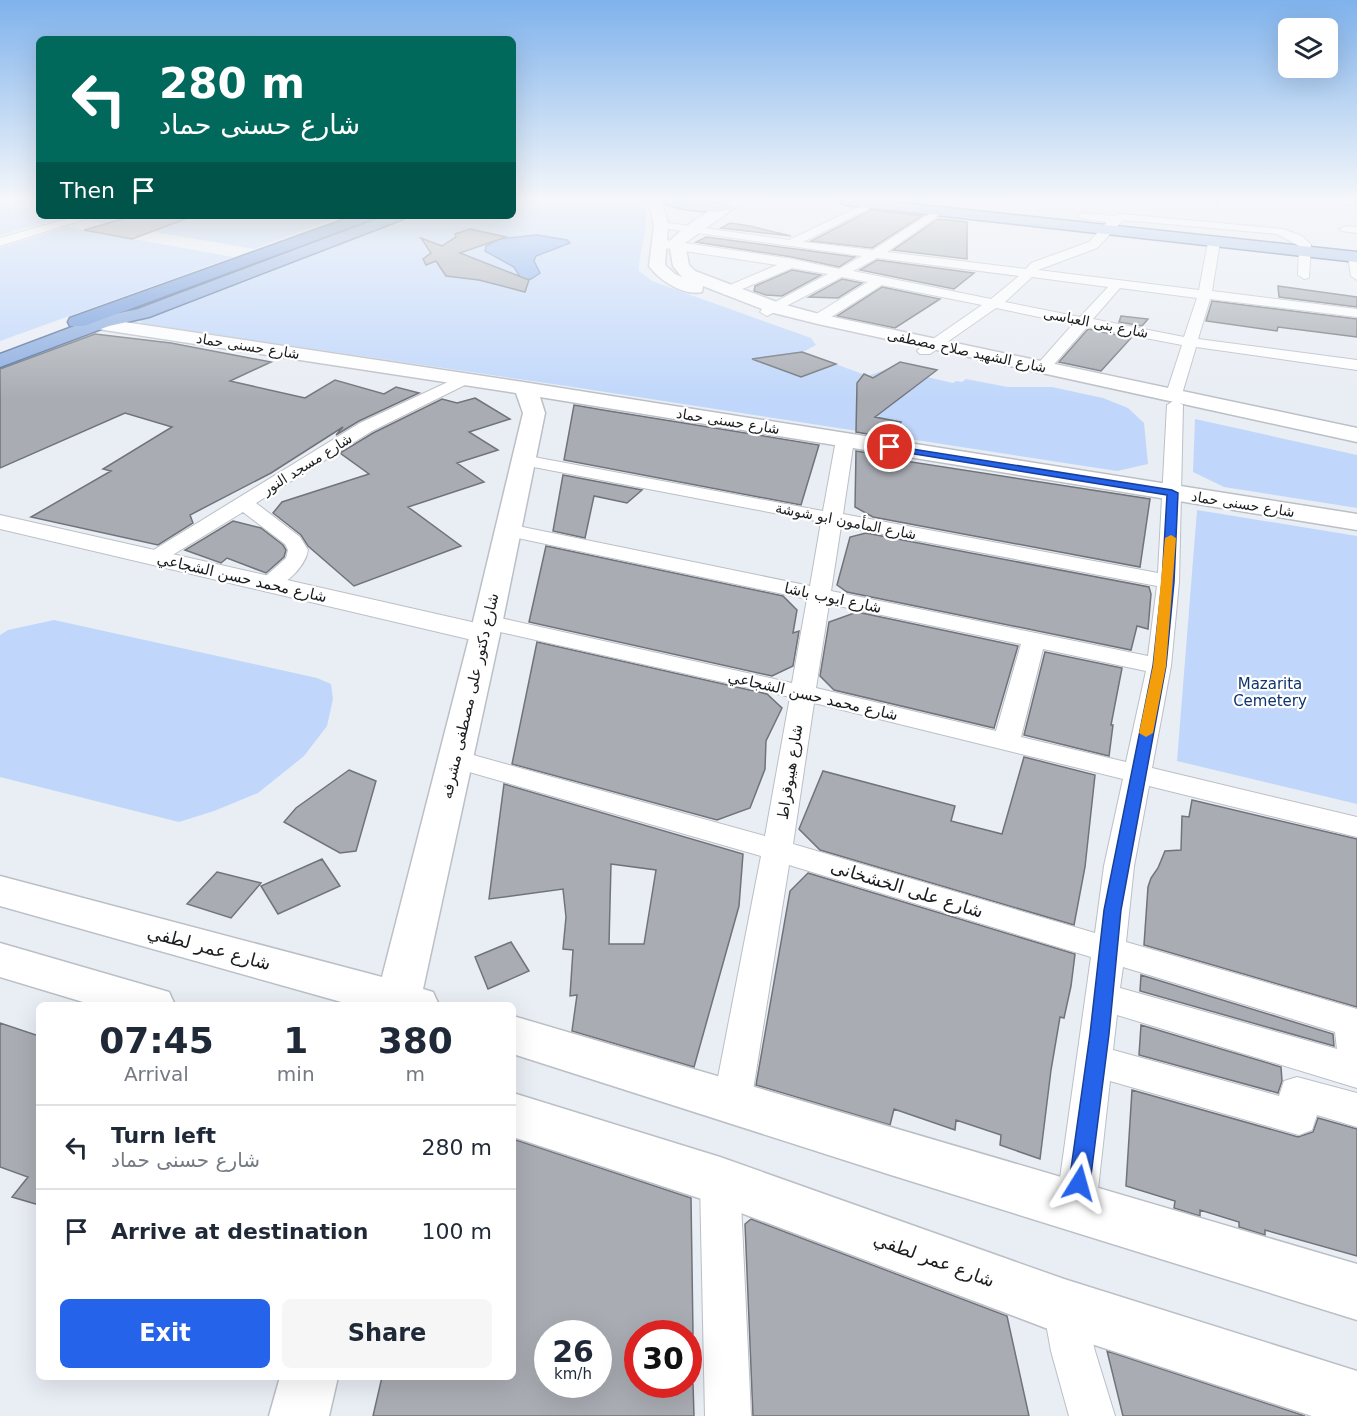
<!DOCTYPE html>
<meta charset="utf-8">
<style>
body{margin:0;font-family:"DejaVu Sans",Vazirmatn,sans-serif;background:#f6f6f7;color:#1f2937;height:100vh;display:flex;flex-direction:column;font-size:22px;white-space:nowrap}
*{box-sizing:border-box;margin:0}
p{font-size:20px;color:#747a83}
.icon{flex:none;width:33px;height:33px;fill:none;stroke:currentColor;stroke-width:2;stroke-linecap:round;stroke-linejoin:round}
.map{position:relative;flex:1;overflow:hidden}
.sheet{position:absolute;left:36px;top:1002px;width:480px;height:378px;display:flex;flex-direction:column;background:#fff;border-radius:9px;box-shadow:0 6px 24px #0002}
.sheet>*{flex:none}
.guide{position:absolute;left:36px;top:36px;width:480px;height:183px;border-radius:9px;box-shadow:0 6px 24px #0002;background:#00695c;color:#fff;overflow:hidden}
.tools{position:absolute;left:1278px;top:18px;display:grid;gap:12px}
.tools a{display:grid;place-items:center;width:60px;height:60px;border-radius:9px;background:#fff;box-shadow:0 6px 24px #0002;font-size:30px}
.speed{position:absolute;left:534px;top:1320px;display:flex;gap:12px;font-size:30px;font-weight:700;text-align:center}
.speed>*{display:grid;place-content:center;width:78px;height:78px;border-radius:50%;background:#fff;box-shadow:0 6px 24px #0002;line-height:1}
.speed small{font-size:15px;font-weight:400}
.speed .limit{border:9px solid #d22;background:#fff;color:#111}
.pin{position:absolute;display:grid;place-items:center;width:51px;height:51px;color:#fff;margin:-26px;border:3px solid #fff;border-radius:50%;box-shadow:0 2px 6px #0007}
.me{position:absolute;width:66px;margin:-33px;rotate:8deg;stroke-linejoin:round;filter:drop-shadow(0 0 4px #0008)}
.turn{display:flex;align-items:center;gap:21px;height:126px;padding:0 24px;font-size:27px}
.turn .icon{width:78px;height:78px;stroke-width:2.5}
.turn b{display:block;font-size:42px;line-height:51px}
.then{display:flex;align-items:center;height:57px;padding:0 24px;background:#0003;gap:12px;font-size:22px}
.eta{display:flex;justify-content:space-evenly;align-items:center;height:102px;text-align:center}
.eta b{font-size:36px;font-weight:700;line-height:42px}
.cta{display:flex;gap:12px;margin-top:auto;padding:12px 24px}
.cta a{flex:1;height:69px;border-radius:9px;background:#2563eb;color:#fff;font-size:24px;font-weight:700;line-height:69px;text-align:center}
.cta a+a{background:#f6f6f7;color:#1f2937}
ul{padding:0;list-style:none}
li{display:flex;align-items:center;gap:18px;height:84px;padding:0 24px;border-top:2px solid #e0e1e3}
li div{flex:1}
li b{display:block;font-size:22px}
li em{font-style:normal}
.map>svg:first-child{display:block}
</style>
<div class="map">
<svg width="1357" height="1416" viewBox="0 0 1357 1416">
<rect width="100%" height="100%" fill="#e9edf4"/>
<!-- green -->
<path fill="#c0d7fb" d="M0,201H39V216H68L0,235Z
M513,201H642C653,214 638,253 639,271L652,281L811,338L816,345L803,352L868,376L889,368L953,383L956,381L962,382L966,379L1008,387H1052L1103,398L1128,408L1144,423L1148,464L1117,471L573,387L144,324L138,320L402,216H513Z
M105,216H343L254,249L90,221Z
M67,227L233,257L0,341V248Z
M1195,419L1357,455V508L1224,487L1193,472Z
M1197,510L1357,536V804L1177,761Z
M54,620L317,678L331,684L333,699L327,726L304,756L258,793L214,811L179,822L0,777V635L8,630Z"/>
<!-- water -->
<path fill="#83aef1" stroke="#6482b2" stroke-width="1.5" d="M537,235L567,240L570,243L536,256L534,261L540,273L531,279L522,280L514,267L485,251L486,246L499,239Z"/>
<!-- building -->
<path fill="#a9adb3" stroke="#70747a" stroke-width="1.5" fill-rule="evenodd" d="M871,210L922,216L872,248L811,241Z
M133,216H188V218L132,239L84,230Z
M938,219L967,222V259L893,250Z
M730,223L750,226L791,236L721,228Z
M470,229L506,237L460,253L529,280L525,292L479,280L446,276L436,261L426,265L423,259L431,253L421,238L442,246L456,237L455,234Z
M706,237L855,257L839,267L792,257L696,242Z
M877,260L974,273L954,289L860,270Z
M792,270L821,275L782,296L766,295L754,291L755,286Z
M842,279L862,283L838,298L809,297Z
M1278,286L1357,297V307L1279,297Z
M882,287L940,299L895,328L837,316Z
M1212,301L1357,319V337L1278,327L1277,331L1206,321Z
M1121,316L1148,319L1142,326L1119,322Z
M1088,329L1131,338L1101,371L1059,362Z
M95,334L171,343L271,362L230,381L305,398L335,380L384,394L396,387L419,393L359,421L336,435L343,427L271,473L190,515L193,523L158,545L31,517L111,471L103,469L172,427L125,413L0,468V369Z
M802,352L836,364L801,377L752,359Z
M900,362L937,370L875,417L901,422L891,438L856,432L857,383L864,374L873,378Z
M475,398L510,419L469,432L498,450L457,463L484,482L408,507L461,546L354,586L308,546L301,535L273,513L282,502L369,474L340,453L373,433L442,399L457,403Z
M574,405L603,410L819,445L801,505L564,460Z
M856,451L880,455L879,457L1150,499L1140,567L873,517L855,507Z
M563,475L642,490L627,503L594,496L585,538L553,531Z
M233,521L261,528L283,545L286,550L284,557L266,573L227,558L221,563L185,550Z
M866,533L1149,587L1151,594L1148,629L1137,626L1131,650L847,592L837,585L850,537Z
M546,546L783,596L797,610L793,633L799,631L793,666L772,676L529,622Z
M857,612L1018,646L994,728L834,690L820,676L829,622Z
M537,642L767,694L782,708L766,741L765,769L750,808L717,820L512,764Z
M1045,652L1122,668L1111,725H1113L1109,756L1024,735Z
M1024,757L1095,775L1085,867L1074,925L820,850L799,829L823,771L955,806L951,821L1002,834Z
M349,770L376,781L356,851L340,853L284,822L296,808Z
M504,784L743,854L739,906L694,1067L572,1031L577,995L570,996L573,950L563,949L566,917L563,889L489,899ZM611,864L656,870L644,944H609Z
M1192,800L1357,839V1007L1144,945L1148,887L1151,878L1158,868L1165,851L1181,850L1182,816L1189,817Z
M322,859L340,886L278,914L261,886Z
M217,872L261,883L231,918L187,904Z
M808,873L1075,954L1071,986L1064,1018L1060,1017L1051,1070L1040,1159L1000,1145L1001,1135L956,1120L955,1130L894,1109L890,1125L756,1085L790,891Z
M511,942L529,971L488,989L475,957Z
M1141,975L1333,1034L1334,1046L1140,991Z
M0,1023L39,1036V1205L12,1197L28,1177L0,1167Z
M1141,1025L1281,1067L1282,1081L1278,1093L1139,1055Z
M1132,1090L1298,1137L1313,1132L1318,1118L1357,1129V1256L1265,1230V1235L1239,1227V1222L1200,1210V1216L1174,1208L1175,1201L1126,1186Z
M513,1139L691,1198L693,1334H638V1384H693L694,1416H373L382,1377H513ZM548,1334H598V1384H548Z
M751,1219L1007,1316L1029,1416H753L745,1224Z
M1107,1351L1305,1416H1123Z"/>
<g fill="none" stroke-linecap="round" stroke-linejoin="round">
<!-- minor casing -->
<g stroke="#bbbfc6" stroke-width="2">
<path id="minor" d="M871,201L875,204L874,206L803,242L873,250L938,208L942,209V213L887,252L1026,269L1031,263L1089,242L1107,222L1079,218V214L1083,213L1115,216L1121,214L1283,229L1302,236L1311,245L1309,278L1304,279L1298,275L1299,246L1277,234L1123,220L1097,248L1038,270L1199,290L1208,242L1210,239H1218L1220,242L1212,291L1357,309V317L1210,299L1198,339L1357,360V370L1196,347L1182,394L1174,399L1166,394L1182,345L1087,327L1049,370L1043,372L1035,367L1073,324L996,308L930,354H920L917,351L920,348L982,305L882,285L823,322H813L811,319L813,316L868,282L842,277L767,316L760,312L762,309L828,274L792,268L728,295L723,294L721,291L723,288L777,265L658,247L652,243L658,239L792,259L839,269L862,256L661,228L655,225L661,222L789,240ZM877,258L1019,276L991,299L853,271ZM1032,277L1108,287L1080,317L1005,302ZM1120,288L1197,298L1184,337L1093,319Z
M1219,201H1229L1227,209H1219Z
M1336,201H1357V206L1341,204Z
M77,216H95L0,246V238Z
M1346,226L1357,227V233L1342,231L1340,229Z
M1354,253L1357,254V280L1351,276L1348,257Z
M465,374L471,376L473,379L471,382L372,431L256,503L300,537L308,550C305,568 280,593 260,589L257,584L286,558L288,550L285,544L243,512L161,562L154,564L147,562L143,558L147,554L360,423Z
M1175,400L1183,405L1179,582L1171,666L1152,768L1357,817V837L1149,786L1134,866L1126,942L1357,1009V1088L1117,1015L1113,1050L1279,1096L1284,1081L1297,1077L1357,1093V1127L1317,1115L1312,1130L1299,1135L1110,1081L1096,1207L1090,1221L1076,1226L1062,1221L1056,1207L1091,957L789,865L751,1103L745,1115L732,1120L719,1115L713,1103L761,856L445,765L442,759L445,753L455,750L765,836L790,697L487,629L479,627L476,622L479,617L487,615L792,683L807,599L508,536L501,534L498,530L501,526L508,524L810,586L821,522L523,465L517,464L514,460L517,456L523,455L823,511L836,440L839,436H851L854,440L843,514L1158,573L1167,405ZM841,526L1157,586L1148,656L831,591ZM829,604L1021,644L996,731L816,688ZM1043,649L1146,671L1126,762L1021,737ZM814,703L1123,779L1104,866L1095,933L793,844ZM1123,967L1335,1032L1337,1049L1120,988Z
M720,1162L734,1168L740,1181L751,1416H705L700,1181L706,1168Z
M1064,1286L1079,1292L1085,1307L1095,1351L1115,1416H1069L1051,1351L1043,1307L1049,1292Z"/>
</g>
<!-- tertiary casing -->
<g stroke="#bbbfc6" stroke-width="2">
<path id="tertiary" d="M0,515L485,625L495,628L499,634L495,640L485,643L0,529Z"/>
</g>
<!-- secondary casing -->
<g stroke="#bbbfc6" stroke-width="3">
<path id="secondary" d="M648,201H662L668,225L665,265L675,274L682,277L673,266L669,242C677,232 717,203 729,201C734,200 739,201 744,201L685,243L689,265L695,271L782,304L819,314L1357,428V442L818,324L770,312L703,286L702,292C683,296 659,280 649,266L654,225Z
M98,318L523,382L1357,514V530L540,397L545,413L500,634L423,989L433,992L439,1005H352L0,906V876L382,977L470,634L523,413L516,393L91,328L89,324L91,320Z
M0,943L169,992L175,1005H93L0,977Z
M513,1016L1357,1264V1320L891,1175L513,1054Z
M513,1093L720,1157L1064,1279L1357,1371V1416H1312L1064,1335L720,1205L513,1137Z
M280,1377H338L329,1416H269Z"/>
</g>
<!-- primary casing -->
<g stroke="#516d98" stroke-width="3">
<path id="primary" d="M662,201L727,203L734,207C725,216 672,210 662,201Z
M838,201H884L1357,252V262L845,205Z"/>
</g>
<!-- trunk casing -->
<g stroke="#516d98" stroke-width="3">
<path id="trunk" d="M385,216H405L403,219L149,317L109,326L0,367V354L96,318L138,309Z"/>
</g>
<!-- motorway casing -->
<g stroke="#516d98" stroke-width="3">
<path id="motorway" d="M354,216H375L373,219L84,326H70L68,322L70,318Z"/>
</g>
<!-- minor -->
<use href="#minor" fill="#fff" fill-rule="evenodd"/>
<!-- tertiary -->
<use href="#tertiary" fill="#fff" fill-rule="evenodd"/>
<!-- secondary -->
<use href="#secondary" fill="#fff" fill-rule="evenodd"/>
<!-- primary -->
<use href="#primary" fill="#a8c1e8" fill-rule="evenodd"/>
<!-- trunk -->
<use href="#trunk" fill="#8bace0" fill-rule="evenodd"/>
<!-- motorway -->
<use href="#motorway" fill="#6e98d9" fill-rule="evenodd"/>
</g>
<!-- sky -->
<linearGradient id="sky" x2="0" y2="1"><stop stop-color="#7fb2ec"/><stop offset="0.5" stop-color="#f5f7fa"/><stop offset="1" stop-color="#f5f7fa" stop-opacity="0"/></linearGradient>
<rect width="1357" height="399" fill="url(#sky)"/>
<!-- route -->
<path fill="#2563eb" stroke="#184099" stroke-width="1.5" d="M887,445L1172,490L1178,493L1174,582L1166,666L1121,910L1109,1034L1090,1183L1087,1190L1079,1193L1072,1190L1069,1183L1090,1034L1104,910L1153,666L1162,582L1167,495L890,450L885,447Z"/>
<!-- slow -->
<path fill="#f59e0b" d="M1171,535L1176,538L1166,666L1153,733L1146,737L1139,733L1153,666L1165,538Z"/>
<g text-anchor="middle" stroke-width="4.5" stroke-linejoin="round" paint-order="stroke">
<!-- far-street labels -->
<g font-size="14" fill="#1a1c1e" stroke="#fff">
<text transform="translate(1096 323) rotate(11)" y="5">شارع بنى العباسى</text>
<text transform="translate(248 346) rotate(9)" y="5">شارع حسنى حماد</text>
<text transform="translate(967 351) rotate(12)" y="5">شارع الشهيد صلاح مصطفى</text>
<text transform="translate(728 421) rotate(9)" y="5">شارع حسنى حماد</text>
<text transform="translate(307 464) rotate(-32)" y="5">شارع مسجد النور</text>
<text transform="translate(1243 504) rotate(9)" y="5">شارع حسنى حماد</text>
<text transform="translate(846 521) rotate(11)" y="5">شارع المأمون ابو شوشة</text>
</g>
<!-- street labels -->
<g font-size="15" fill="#1a1c1e" stroke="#fff">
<text transform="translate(242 578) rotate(13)" y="5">شارع محمد حسن الشجاعي</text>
<text transform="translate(833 598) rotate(12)" y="5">شارع ايوب باشا</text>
<text transform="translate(470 696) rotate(-77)" y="5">شارع دكتور على مصطفى مشرفه</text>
<text transform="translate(813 696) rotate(13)" y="5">شارع محمد حسن الشجاعي</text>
<text transform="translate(790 772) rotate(-81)" y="5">شارع هيبوقراط</text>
</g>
<!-- park labels -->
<g font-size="15" fill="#0e356f" stroke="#fff">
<text x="1270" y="689">Mazarita<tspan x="1270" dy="17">Cemetery</tspan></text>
</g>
<!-- near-street labels -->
<g font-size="18" fill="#1a1c1e" stroke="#fff">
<text transform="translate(907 889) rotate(17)" y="6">شارع على الخشخانى</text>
<text transform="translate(209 948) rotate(15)" y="6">شارع عمر لطفي</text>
<text transform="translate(934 1260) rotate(20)" y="6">شارع عمر لطفي</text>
</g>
</g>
</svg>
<div class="tools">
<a><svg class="icon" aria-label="layers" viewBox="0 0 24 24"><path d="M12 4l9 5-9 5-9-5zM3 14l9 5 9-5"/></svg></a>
</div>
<div class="speed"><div>26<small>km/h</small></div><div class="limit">30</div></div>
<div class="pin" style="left:890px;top:447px;background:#d93025"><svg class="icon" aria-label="arrive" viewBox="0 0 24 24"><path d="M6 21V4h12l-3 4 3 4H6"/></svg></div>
<svg class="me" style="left:1079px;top:1183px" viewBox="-20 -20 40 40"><path d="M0-17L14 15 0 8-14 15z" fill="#2563eb" stroke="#fff" stroke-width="4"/></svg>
<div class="guide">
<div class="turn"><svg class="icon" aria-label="left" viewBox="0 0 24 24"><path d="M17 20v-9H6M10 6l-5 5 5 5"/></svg><div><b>280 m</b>شارع حسنى حماد</div></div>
<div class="then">Then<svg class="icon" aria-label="arrive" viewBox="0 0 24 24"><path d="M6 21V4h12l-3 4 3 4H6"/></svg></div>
</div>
<section class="sheet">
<div class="eta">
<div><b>07:45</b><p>Arrival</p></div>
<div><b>1</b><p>min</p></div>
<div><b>380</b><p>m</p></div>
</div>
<ul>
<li><svg class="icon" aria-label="left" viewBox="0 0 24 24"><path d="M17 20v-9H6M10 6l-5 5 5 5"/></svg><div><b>Turn left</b><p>شارع حسنى حماد</p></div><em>280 m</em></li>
<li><svg class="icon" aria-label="arrive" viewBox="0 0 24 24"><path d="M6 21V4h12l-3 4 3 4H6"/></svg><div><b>Arrive at destination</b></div><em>100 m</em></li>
</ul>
<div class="cta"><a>Exit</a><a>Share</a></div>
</section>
</div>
